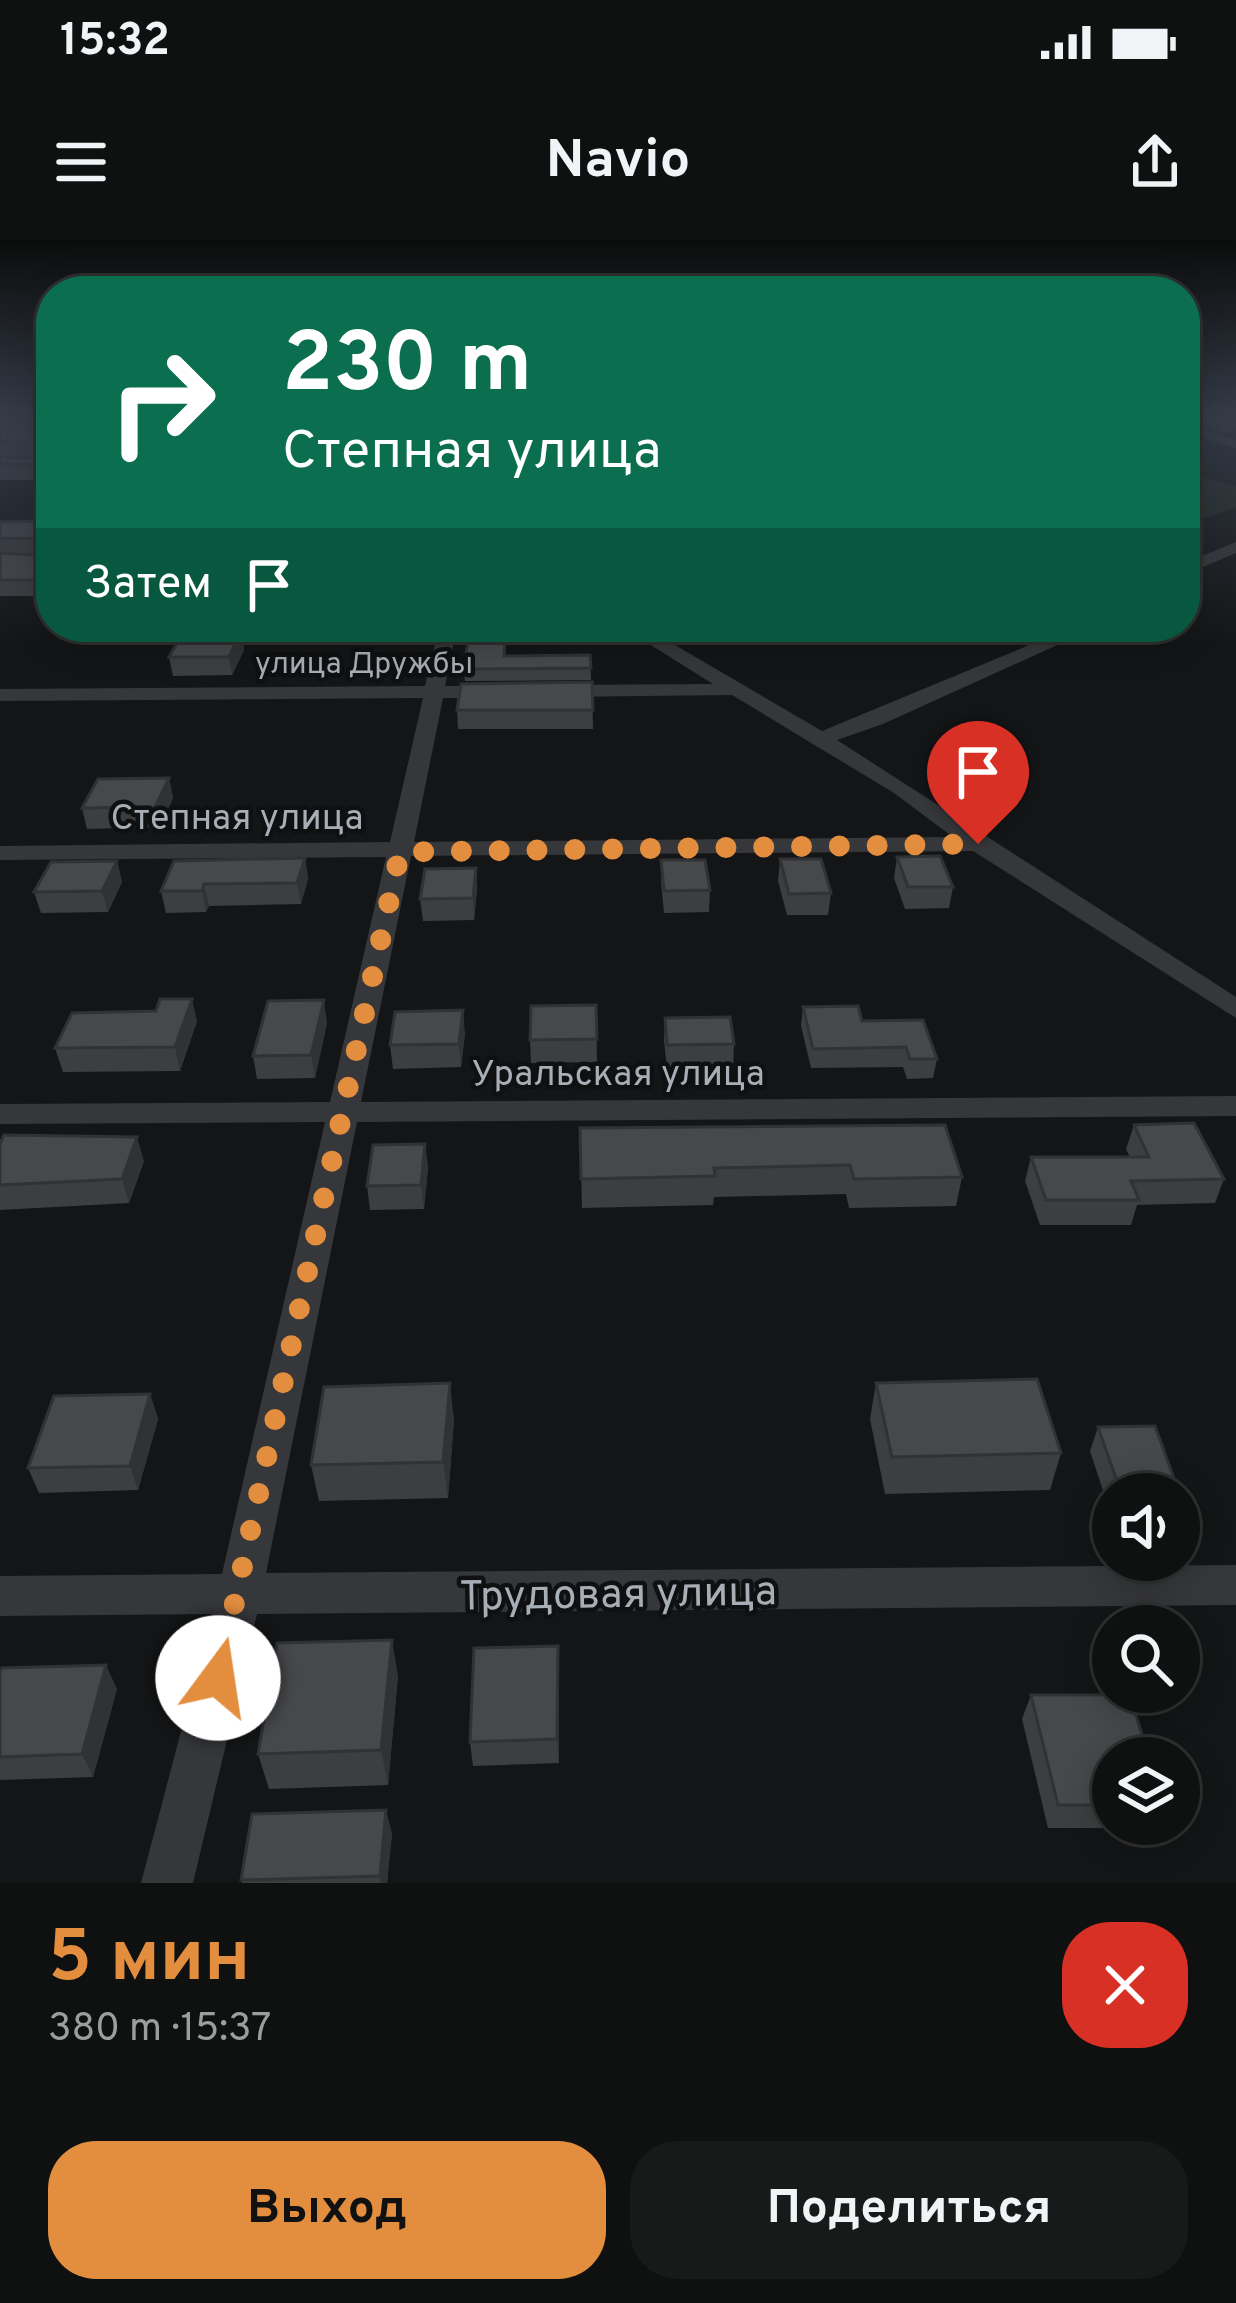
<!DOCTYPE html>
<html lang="ru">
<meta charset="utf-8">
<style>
body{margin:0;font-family:Overpass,sans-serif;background:#181919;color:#f1f3f6;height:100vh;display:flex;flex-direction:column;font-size:45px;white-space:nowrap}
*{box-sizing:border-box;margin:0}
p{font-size:39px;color:#9b9d9f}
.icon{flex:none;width:66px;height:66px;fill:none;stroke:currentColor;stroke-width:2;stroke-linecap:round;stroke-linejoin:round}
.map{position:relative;height:1643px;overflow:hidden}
.drawer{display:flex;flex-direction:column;background:#0f1010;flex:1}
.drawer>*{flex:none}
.top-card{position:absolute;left:36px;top:36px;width:1164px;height:366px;border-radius:48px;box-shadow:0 6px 30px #0003,0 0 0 3px #2f3030;background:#0b6e4f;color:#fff;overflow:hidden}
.fabs{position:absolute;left:1092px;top:1233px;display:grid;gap:24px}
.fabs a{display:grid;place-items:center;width:108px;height:108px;border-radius:50%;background:#0f1010;box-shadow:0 6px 30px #0003,0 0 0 3px #2f3030;font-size:60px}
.pin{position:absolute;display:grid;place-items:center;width:102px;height:102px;color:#fff;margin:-123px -51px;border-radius:50% 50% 50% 0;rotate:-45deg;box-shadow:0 0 12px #0007}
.pin .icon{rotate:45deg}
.me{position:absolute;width:132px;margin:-66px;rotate:14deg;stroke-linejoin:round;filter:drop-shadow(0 0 9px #0008)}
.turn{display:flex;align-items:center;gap:42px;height:252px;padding:0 48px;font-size:54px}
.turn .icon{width:156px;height:156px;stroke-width:2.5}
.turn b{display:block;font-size:84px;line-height:102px}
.then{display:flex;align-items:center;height:114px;padding:0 48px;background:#0003;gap:24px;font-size:45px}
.round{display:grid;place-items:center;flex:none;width:126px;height:126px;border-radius:48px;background:#181919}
.overview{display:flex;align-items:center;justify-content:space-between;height:204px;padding:0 48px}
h1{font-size:72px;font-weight:700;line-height:90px;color:#e38e3f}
.cta{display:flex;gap:24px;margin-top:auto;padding:24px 48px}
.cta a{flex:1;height:138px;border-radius:48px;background:#e38e3f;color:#111;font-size:48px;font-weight:700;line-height:138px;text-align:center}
.cta a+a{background:#181919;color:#f1f3f6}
.status{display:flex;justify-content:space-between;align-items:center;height:84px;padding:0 60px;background:#0f1010;direction:ltr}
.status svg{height:33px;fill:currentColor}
header{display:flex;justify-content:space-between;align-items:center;height:156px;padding:0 48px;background:#0f1010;font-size:54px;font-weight:700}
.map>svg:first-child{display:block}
</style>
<div class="status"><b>15:32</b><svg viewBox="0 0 49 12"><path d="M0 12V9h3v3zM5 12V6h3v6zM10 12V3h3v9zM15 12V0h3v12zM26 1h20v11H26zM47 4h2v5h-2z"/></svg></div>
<header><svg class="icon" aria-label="menu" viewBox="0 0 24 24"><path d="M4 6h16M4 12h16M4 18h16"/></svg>Navio<svg class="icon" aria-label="share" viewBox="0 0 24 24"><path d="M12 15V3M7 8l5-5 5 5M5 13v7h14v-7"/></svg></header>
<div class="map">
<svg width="1236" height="1643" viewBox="0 0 1236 1643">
<rect width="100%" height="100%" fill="#141516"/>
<!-- green -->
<path fill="#212821" d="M1185,232L1236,246V268L1185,284Z"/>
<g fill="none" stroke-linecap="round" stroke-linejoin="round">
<!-- street -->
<path fill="#36373a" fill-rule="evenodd" d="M1185,184L1236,200V208L1185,192Z
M1236,302V313L1198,329L1199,343L1185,351V323Z
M439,387H457L445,446H501L511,452L501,458H443L414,602L953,597L894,553L732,455L555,457L545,451L555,445L713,444L622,387H644L822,491L1073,387H1097L883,484L837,500L1236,757V778L973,611L411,616L361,862L1236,856V876L357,882L266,1333L1236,1325V1365L257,1374L193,1643H141L212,1374L0,1376V1336L222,1334L325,882L0,884V864L330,862L386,617L0,620V606L390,602L423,458L0,461V449L425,446Z"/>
</g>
<!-- wall -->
<path fill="#3c3e40" d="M0,174H51V240H0Z
M1185,174H1236V190L1227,193L1192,183L1203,187L1199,201L1185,199Z
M51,281V356H0V282Z
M482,387H508L505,416L590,415L591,440L465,441L464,429L482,393Z
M241,392L244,410L232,435L173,436L169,417Z
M592,442L593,489H458L457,470Z
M169,538L173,558L160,587L87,589L82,568Z
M897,617L953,647L949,668L905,669L894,638Z
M305,618L308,639L301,664L209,666L206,672L166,673L161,651Z
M780,619L831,653L828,675H787L778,641Z
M661,620L710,650L709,672L664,673L661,642Z
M117,621L122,642L108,672L41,673L34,652Z
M476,628L477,649L474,680L423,681L420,659Z
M596,765L597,822L531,823L530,800Z
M803,767L862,781L937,819L933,838L907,839L903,827L811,828L801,786Z
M665,778L734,804L733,827L667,828L664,801Z
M197,781L180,831L63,832L55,808Z
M327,783L315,838L257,839L253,816Z
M465,793L461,827L393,829L390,805Z
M1134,885L1224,939L1215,963L1137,965L1131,985H1040L1025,941L1031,917H1130L1126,909Z
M580,888L962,937L956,966L849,968L846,954L714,957L713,965L582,968Z
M0,904L144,921L129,963L0,970Z
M425,904L428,928L424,969L370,970L367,946Z
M876,1143L1061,1213L1050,1250L885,1254L870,1179Z
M150,1154L158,1179L138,1250L39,1253L28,1228Z
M454,1180L448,1258L319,1261L311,1225Z
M1098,1187L1176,1244L1172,1254H1113V1269H1109L1090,1211Z
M558,1406L559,1523L473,1526L470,1502Z
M0,1433L117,1449L93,1537L0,1540Z
M398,1436L388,1545L269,1549L258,1514Z
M1031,1455L1113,1518V1584H1154L1152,1588H1048L1022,1479Z
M392,1593L387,1643H242L241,1640Z"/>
<!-- shaded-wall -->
<path fill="#313234" d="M1236,177V190L1227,193L1231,178Z
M241,392L244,410L232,435L229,417Z
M169,538L173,558L160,587L155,567Z
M305,618L308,639L301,664L297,643Z
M117,621L122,642L108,672L102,651Z
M476,628L477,649L474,680L473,658Z
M204,644L209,666L206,672L202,651Z
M192,759L197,781L180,831L175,807Z
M324,760L327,783L315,838L311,815Z
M463,770L465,793L461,827L459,804Z
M137,897L144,921L129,963L122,939Z
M425,904L428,928L424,969L421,945Z
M450,1143L454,1180L448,1258L443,1222Z
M150,1154L158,1179L138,1250L130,1226Z
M392,1400L398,1436L388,1545L381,1510Z
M558,1406L559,1430V1523L557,1499Z
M106,1425L117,1449L93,1537L82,1514Z
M386,1570L392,1593L387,1643H381L380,1636Z"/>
<!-- building -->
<path fill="#46484b" stroke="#313234" stroke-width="3" d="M0,174H51V205L0,201Z
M1215,174H1236V177L1231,178Z
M51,208V224H0V217L47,218Z
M51,281V340H0V313L47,316L50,299L0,298V282Z
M482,387H506L504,416L590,415L591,428L464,429L469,393H482Z
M241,392L229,417H169L183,393Z
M592,442L593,470H457L461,444Z
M169,538L155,567L82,568L98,539Z
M940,616L953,647H908L897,617Z
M305,618L297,643L204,644L202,651H161L174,621Z
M780,619H821L831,653L789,654Z
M661,620H705L710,650L664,651Z
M117,621L102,651L34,652L51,622Z
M476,628L473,658L420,659L425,629Z
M160,759H192L175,807L55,808L72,773L156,771Z
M324,760L311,815L253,816L268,761Z
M596,765L597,799L530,800L531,766Z
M858,766L862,781L923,780L937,819H910L906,807L813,809L803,767Z
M463,770L459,804L390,805L395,772Z
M730,777L734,804L667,805L665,778Z
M1194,883L1224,939L1131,941L1139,960H1046L1031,917H1149L1134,885Z
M945,885L962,937L854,939L850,925L714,928L715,936L581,939L580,888Z
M4,895L137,897L122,939L0,945V904Z
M425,904L421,945L367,946L373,905Z
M1037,1139L1061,1213L892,1217L876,1143Z
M450,1143L443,1222L311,1225L324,1147Z
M150,1154L130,1226L28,1228L54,1156Z
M1155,1186L1176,1244H1118L1098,1187Z
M392,1400L381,1510L258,1514L277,1403Z
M558,1406L557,1499L470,1502L474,1408Z
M106,1425L82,1514L0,1517V1433L2,1428Z
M1031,1455H1130L1149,1518H1113V1565H1058Z
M386,1570L380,1636L241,1640L252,1574Z"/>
<!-- sky -->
<linearGradient id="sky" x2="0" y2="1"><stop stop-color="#0b0c0c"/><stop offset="0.43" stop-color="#343b47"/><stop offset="1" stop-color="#343b47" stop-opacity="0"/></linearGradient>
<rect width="1236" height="404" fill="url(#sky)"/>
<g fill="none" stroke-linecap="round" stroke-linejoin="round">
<!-- route -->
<path stroke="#e38e3f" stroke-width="21" stroke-dasharray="0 37.8" d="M218,1438L400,612L978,604"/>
</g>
<g text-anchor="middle" stroke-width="9" stroke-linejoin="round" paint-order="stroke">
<!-- far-street labels -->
<g font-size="30" fill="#a7aeb5" stroke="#0f1011">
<text x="364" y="433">улица Дружбы</text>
</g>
<!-- street labels -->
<g font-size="36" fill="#a7aeb5" stroke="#0f1011">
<text x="237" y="589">Степная улица</text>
<text x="618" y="845">Уральская улица</text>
</g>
<!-- near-street labels -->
<g font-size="42" fill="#a7aeb5" stroke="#0f1011">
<text transform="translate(618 1352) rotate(-1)" y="15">Трудовая улица</text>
</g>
</g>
</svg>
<div class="fabs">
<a><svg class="icon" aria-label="sound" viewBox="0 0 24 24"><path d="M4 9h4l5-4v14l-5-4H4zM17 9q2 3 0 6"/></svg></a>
<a><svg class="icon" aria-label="search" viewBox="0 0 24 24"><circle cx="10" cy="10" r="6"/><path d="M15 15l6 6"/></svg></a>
<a><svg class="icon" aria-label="layers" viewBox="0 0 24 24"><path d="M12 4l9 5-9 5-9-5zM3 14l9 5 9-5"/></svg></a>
</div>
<div class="pin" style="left:978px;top:604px;background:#d93025"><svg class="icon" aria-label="arrive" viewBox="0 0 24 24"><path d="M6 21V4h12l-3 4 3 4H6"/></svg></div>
<svg class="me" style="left:218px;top:1438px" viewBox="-20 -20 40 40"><circle r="19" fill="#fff"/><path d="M0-13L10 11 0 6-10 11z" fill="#e38e3f"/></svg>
<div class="top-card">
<div class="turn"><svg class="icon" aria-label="right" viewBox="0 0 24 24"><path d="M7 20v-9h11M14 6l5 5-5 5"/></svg><div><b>230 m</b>Степная улица</div></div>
<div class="then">Затем<svg class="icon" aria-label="arrive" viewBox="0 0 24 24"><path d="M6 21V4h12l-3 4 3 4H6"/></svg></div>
</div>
</div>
<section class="drawer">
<div class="overview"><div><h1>5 мин</h1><p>380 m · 15:37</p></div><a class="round" style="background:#d93025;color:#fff"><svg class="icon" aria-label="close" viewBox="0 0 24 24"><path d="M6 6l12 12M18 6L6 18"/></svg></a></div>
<div class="cta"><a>Выход</a><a>Поделиться</a></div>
</section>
